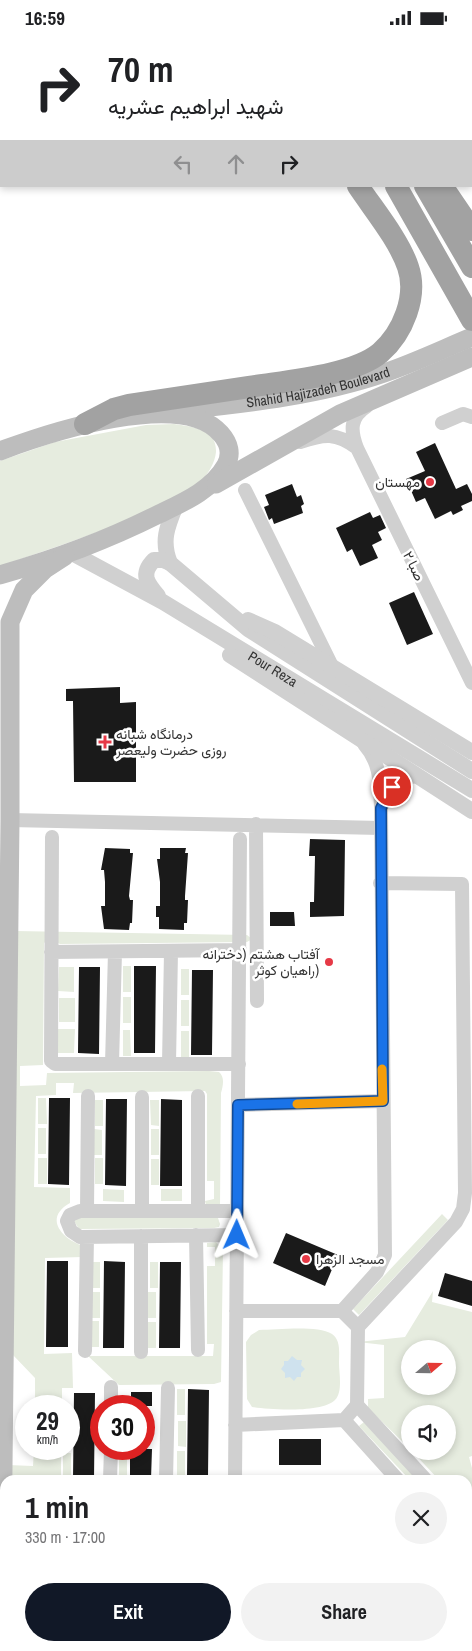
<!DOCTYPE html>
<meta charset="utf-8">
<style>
body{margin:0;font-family:"Archivo Narrow",Vazirmatn,sans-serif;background:#f2f2f2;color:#202124;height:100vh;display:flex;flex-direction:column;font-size:19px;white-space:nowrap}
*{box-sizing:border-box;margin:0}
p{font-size:16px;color:#757577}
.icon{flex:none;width:28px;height:28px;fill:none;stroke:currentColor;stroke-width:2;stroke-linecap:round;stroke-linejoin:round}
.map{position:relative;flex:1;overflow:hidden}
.sheet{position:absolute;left:0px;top:1440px;width:472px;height:176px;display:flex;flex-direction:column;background:#fff;border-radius:15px 15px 0 0;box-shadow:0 2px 8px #0003}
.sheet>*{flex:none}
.banner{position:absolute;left:0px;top:0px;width:472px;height:152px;box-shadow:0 2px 8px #0003;background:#fff;color:#202124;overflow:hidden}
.needle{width:32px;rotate:70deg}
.buttons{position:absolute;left:401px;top:1305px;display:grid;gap:10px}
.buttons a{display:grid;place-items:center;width:55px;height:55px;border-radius:50%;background:#fff;box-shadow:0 2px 8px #0003;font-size:25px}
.speed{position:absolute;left:15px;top:1360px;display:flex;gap:10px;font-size:25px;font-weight:700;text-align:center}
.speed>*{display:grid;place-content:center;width:65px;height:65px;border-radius:50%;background:#fff;box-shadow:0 2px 8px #0003;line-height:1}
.speed small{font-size:12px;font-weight:400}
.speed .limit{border:8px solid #d22;background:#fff;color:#111}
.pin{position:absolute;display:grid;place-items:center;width:42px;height:42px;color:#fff;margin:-21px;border:2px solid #fff;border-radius:50%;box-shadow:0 1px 5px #0007}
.me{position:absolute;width:55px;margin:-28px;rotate:1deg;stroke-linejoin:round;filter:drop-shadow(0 0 4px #0008)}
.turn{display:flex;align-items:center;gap:18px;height:105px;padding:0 25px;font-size:22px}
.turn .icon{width:65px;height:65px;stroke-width:2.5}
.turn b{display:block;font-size:35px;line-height:42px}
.lanes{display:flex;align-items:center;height:48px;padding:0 25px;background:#0003;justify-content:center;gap:25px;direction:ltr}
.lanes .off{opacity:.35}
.round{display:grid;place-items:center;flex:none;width:52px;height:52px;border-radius:26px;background:#f2f2f2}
.overview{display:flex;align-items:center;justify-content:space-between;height:85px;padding:0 25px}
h1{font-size:30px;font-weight:700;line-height:38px}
.button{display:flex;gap:10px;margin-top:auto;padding:10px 25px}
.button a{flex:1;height:58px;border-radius:30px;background:#111827;color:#fff;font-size:20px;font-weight:700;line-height:58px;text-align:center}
.button a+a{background:#f2f2f2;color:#202124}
.status{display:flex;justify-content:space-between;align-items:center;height:35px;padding:0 25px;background:#fff;direction:ltr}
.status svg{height:14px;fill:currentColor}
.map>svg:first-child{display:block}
</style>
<div class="status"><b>16:59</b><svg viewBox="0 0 49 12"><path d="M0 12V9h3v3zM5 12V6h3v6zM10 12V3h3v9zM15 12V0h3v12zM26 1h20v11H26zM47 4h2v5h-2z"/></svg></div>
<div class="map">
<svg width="472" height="1616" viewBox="0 0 472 1616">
<rect width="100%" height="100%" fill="#fff"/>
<!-- green -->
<path fill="#e6ecdf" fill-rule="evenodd" d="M174,389C193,392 217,394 216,417C215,428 208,439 200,447C188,461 164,469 147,477C99,498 50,514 0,531V426L55,407L146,390Z
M15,896L247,900L252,904L247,907L60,909L49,904L44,908L43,1030L20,1031V1051L46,1050L47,1038L209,1036L219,1037C225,1042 223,1051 221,1058L220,1171L206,1170L205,1166L214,1164V1146H207V1059L205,1056L73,1058L74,1048H56V1060L36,1061L34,1152L70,1153V1168C43,1183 62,1204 83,1211V1222L45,1223L44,1319L72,1318L73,1353H62V1371H35V1343L13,1320Z
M123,931H131V957H123Z
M59,932H74V957L58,956Z
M181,934H189V960H181Z
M123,962H131V988H123Z
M59,963H75V987H59Z
M181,965H189V991H181Z
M58,994H75L74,1018H58Z
M123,995H130L131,1021H123Z
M181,996H189V1022H181Z
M38,1063H46L47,1089H38Z
M95,1065H103V1091H95Z
M150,1065H159V1091L151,1090Z
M38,1093H46V1119H38Z
M94,1094L102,1095V1120H94Z
M151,1094H159V1120H151Z
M38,1123H47V1149H38Z
M95,1123H103V1149H95Z
M151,1124H159V1150H151Z
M103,1154L124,1155V1167L103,1166Z
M161,1154H182V1166H161Z
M442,1179L448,1185L359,1280L353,1274Z
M76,1183H218L220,1189L219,1192L214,1193L79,1194L74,1186Z
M216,1207L223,1215L221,1347L214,1349L119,1350L88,1321H213L214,1309H207V1231H215V1212H207V1208Z
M92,1227H100V1253H92Z
M150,1227H158V1253H150Z
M433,1256L432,1267L472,1277V1421L469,1422L472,1433V1455L470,1456L468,1454V1445H439L412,1416H448V1379H410V1414L368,1373V1364L384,1363V1310L358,1307L405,1302ZM410,1314H448V1351H410Z
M92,1257H100V1283H92Z
M148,1257H156V1283H148Z
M91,1286H99V1312H91Z
M148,1287H156V1313H148Z
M259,1295C277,1295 317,1290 332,1299C341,1305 339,1318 339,1328C339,1338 343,1357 335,1365C323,1378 269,1375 252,1372L247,1364L246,1307L251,1300Z
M177,1354H185V1380H177Z
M178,1386H186V1412L178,1411Z
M364,1387L419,1445H410L359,1391Z
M34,1414H61V1445H9L8,1430L33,1431Z
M177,1416H185V1441H177Z
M63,1418H71V1444H63Z
M119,1418H127V1444H119Z
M32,1611H193L194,1616H32Z
M267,1611H318V1616H265Z"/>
<!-- water -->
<path fill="#cfe2ee" d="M292,1321L297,1325H302L301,1330L305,1334L301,1338V1342H297L294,1346L290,1342L285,1343V1338L281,1334L284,1330V1326H288Z"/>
<!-- building -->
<path fill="#1a1a1a" d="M435,408L456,454L467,449L472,459V466L461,471L463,475L453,480L451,476L435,484L425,463L416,467L406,444L425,436L416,417Z
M292,449L297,462L301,460L304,469L301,471L303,478L274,489L272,483L269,485L264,472L269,470L265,460Z
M370,477L373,483L380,480L386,493L378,497L382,505L372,510L378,523L360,531L352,514L347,517L336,493Z
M414,557L433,599L407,610L389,568Z
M120,652V668L136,667V747H74L73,666H66V654Z
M310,804L345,805L344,881L310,882V867H314L315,821H309Z
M105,813L130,814V818H133L129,861L130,865H133L132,888H130L129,895L104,894L101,871H105V847L104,835H101Z
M160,813H186L185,818H188L185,861V865H188L187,888H184V895L159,894V882H156V871H160V847L157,824H160Z
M270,877H294L295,891H270Z
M134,931H156L155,1018H134Z
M79,932H100L99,1019L78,1018Z
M192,935H213L212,1020H191Z
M49,1063H70L69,1150L48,1149Z
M106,1064H127L126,1151L105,1150Z
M161,1064L182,1065V1151H160Z
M286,1198L338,1220L325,1251L273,1228Z
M47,1226H68V1312H46Z
M104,1226L125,1227L124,1313H103Z
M160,1227H181L180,1313H159Z
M445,1238L472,1246V1271L438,1261Z
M188,1354L209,1355L208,1441H187Z
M131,1357H152V1371H131Z
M74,1358H95L94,1444H73Z
M279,1404H321V1430H279Z
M130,1414H152L151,1444L130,1443Z"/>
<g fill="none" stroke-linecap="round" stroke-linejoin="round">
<!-- minor -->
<path stroke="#d0d0d0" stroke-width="14" d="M367,371C350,382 350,395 357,413L472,648
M442,388L463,379L472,382
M300,407C324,399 336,397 357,413
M245,455L332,631
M381,772C391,755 397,746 417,740
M10,785L381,793
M256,789L257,966
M52,802L51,1026L55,1029H239
M51,917L240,915
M112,1029L115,917
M169,1029L171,916
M238,1070L383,1066
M87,1176L88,1061
M142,1176V1062
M198,1176V1061
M196,1200L198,1315
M237,1200L80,1202L71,1196L67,1186L70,1180L80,1176H237
M342,1276L377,1237L385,1220L381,773C380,749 381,728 364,709
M358,1292L456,1187L463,1174L465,1158L462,849L380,848
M85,1316L87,1202
M141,1317V1201
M357,1370L426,1445
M111,1371V1352
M344,1385L398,1445
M235,1390L344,1385L357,1370L358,1292L342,1276H236
M110,1445L111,1414
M166,1445L168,1353
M235,1445L240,804
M468,1490L472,1495
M468,1534L471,1545V1616
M233,1616V1611"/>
<!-- tertiary -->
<g stroke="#d0d0d0" stroke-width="16">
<path d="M176,470C167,492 161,506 170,528L248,594L472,736"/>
<path id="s1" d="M72,518L163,567L472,755"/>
<path d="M158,561C147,548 140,539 154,525H163L170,528"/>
<path d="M248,585L275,597L472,717"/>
<path d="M230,620L472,776"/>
</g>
<!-- secondary -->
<g stroke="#bdbdbd" stroke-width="19">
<path id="s2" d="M182,375C249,368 320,360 384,338C414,328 443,314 472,302"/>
<path d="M0,416C48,398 182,353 221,399C229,408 232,419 226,430C212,455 184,467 159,479C105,506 58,523 0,540"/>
<path d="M216,449L340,379L472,322"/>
<path d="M1,1616L10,785V587L24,555L45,534L65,521"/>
</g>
<!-- trunk -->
<path stroke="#a2a2a2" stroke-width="22" d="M268,0L269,1
M308,0V1
M353,0L354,1
M396,151L472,285
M425,151L472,232
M442,151L472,195
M85,389L114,374L129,370C169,364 209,358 249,352C285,346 352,341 380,318C403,298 418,261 408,232C399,205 374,175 358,151"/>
</g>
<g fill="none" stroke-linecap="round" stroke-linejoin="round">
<!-- route casing -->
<g stroke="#114b97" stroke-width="12">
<path id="route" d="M237,1200L238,1070L383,1066L381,773L392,752"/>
</g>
<!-- route -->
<use href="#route" stroke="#1a73e8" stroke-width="9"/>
<!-- slow -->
<path stroke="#f59e0b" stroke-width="9" d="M297,1069L383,1066L382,1034"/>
</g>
<!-- markers -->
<g fill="#e63946" stroke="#fff" stroke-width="2">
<circle cx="430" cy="447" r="5"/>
<path d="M102.5 699.5h5v5h5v5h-5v5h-5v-5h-5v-5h5z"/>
<circle cx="329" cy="927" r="5"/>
<circle cx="306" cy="1224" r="5"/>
</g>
<g text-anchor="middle" stroke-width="5" stroke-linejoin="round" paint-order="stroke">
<!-- street labels -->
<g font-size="14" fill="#333" stroke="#fff">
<text dy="5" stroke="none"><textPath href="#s2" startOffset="138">Shahid Hajizadeh Boulevard</textPath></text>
<text transform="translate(414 531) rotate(64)" y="5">صبا ۲</text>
<text dy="5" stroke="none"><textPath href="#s1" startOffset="232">Pour Reza</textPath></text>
</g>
<!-- poi labels -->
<g font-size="14" fill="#333" stroke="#fff" text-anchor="end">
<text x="420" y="452">مهستان</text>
<text x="116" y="704" text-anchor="start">درمانگاه شبانه<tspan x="116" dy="16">روزی حضرت ولیعصر</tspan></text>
<text x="319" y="924">آفتاب هشتم (دخترانه<tspan x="319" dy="16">راهیان کوثر)</tspan></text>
<text x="316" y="1229" text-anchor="start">مسجد الزهرا</text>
</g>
</g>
</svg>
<div class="buttons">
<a><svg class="needle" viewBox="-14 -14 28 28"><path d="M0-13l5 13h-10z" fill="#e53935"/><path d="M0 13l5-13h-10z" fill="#757577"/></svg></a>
<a><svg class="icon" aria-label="sound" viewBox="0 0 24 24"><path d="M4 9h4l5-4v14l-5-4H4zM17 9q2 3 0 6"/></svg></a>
</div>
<div class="speed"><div>29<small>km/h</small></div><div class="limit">30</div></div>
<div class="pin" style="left:392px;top:752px;background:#d93025"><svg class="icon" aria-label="arrive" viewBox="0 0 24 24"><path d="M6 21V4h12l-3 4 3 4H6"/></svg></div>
<svg class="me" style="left:237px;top:1200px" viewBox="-20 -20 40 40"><path d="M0-17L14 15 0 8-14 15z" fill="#1a73e8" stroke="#fff" stroke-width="4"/></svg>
<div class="banner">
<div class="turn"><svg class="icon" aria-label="right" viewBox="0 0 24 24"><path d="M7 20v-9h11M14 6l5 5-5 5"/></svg><div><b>70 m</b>شهید ابراهیم عشریه</div></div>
<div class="lanes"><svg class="icon off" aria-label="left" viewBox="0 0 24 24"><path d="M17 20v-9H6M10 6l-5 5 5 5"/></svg><svg class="icon off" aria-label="ahead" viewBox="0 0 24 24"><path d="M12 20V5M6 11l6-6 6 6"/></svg><svg class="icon" aria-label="right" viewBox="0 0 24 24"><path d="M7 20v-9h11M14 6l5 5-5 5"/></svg></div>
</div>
<section class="sheet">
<div class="overview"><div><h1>1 min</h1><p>330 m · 17:00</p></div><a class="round"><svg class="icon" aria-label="close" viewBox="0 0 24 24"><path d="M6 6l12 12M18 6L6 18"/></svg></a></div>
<div class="button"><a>Exit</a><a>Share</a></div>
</section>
</div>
